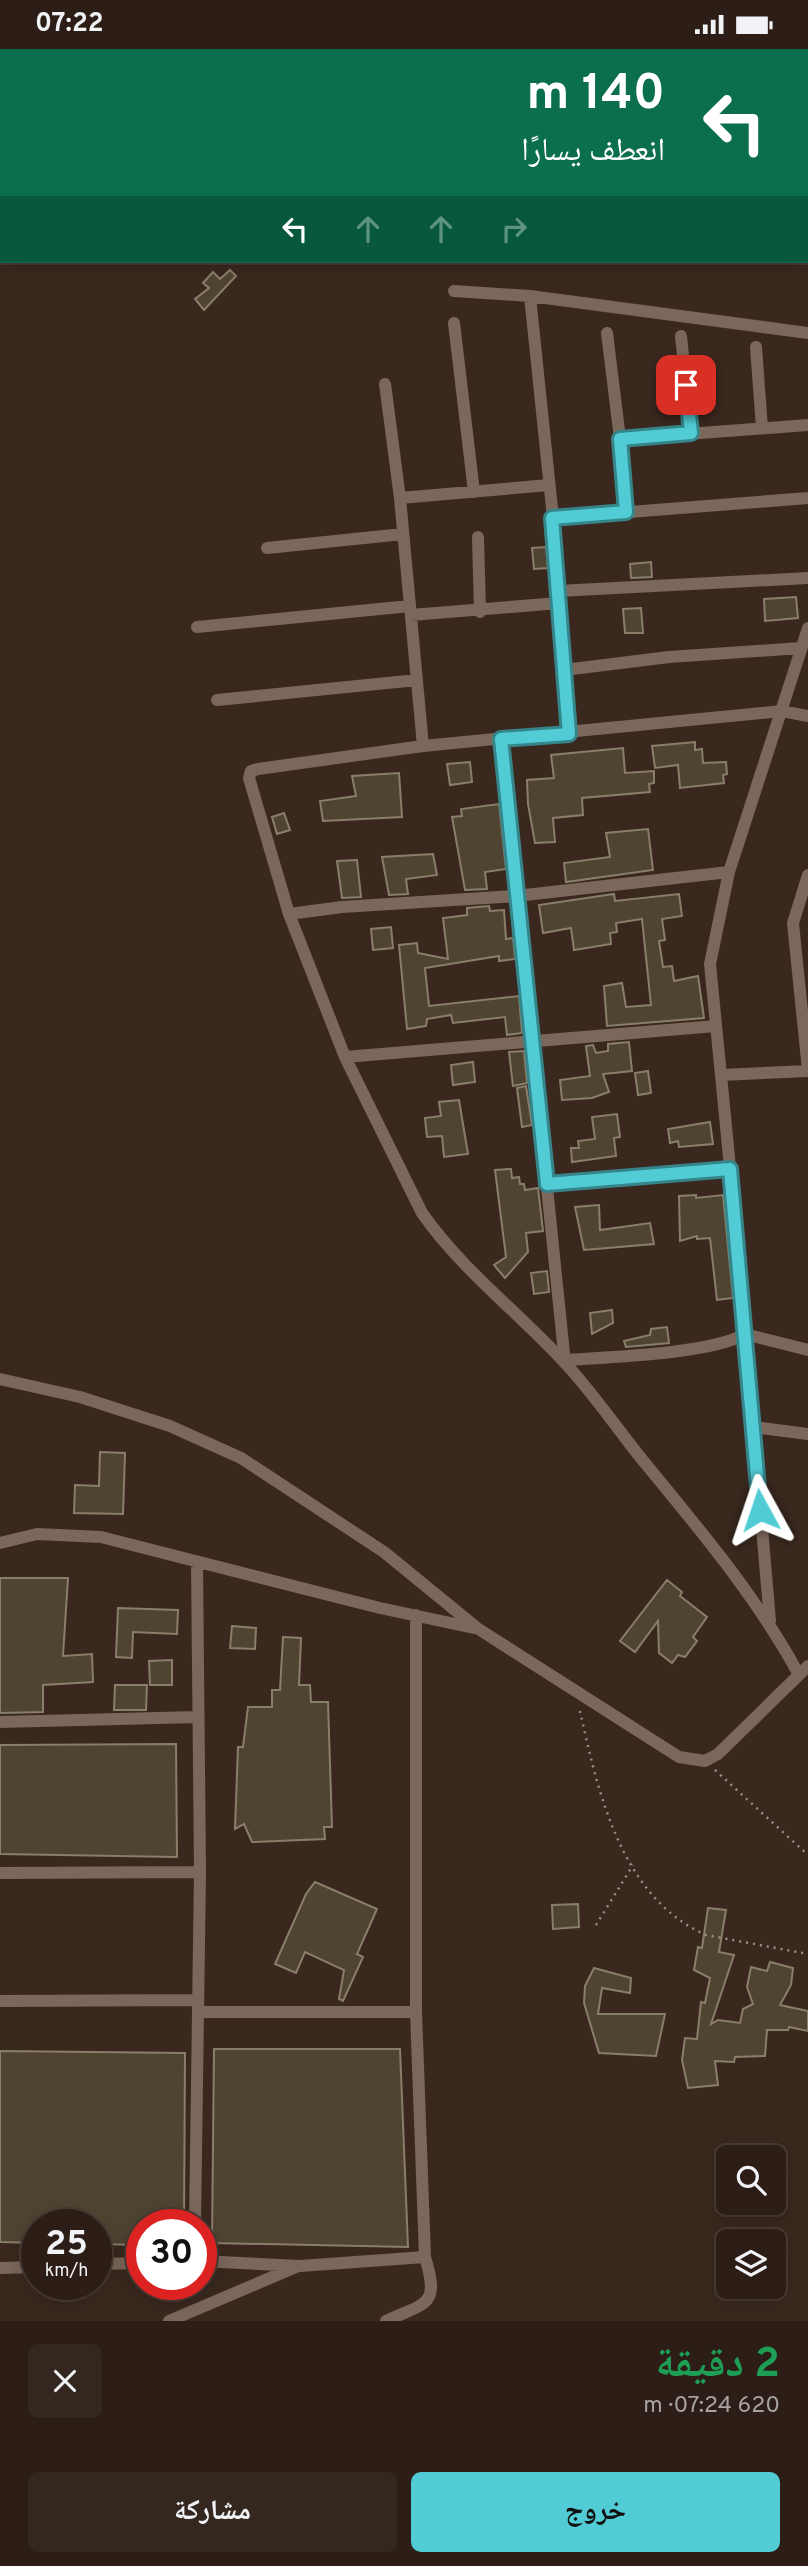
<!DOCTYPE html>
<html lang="ar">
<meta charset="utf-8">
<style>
body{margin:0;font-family:Overpass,"Noto Naskh Arabic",sans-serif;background:#34271f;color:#f1f3f6;direction:rtl;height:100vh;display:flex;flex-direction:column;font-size:26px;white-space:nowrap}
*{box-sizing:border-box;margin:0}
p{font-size:23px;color:#a6a2a1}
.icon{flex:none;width:38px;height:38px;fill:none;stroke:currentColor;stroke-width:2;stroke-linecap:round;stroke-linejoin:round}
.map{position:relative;height:2272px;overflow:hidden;direction:ltr}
.side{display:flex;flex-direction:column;background:#2c1e16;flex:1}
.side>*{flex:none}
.top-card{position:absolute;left:0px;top:0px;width:808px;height:214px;box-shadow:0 4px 18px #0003,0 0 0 2px #483c35;direction:rtl;background:#0b6e4f;color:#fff;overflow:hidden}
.controls{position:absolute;left:716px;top:2096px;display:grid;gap:14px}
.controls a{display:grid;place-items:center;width:70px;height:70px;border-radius:10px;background:#2c1e16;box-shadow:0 4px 18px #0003,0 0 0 2px #483c35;font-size:35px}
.speed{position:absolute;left:21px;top:2160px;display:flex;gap:14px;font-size:35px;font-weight:700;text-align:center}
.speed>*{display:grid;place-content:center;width:91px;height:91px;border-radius:50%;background:#2c1e16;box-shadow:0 4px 18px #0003,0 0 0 2px #483c35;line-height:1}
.speed small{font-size:18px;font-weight:400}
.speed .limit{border:10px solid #d22;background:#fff;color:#111}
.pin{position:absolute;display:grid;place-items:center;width:60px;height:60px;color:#fff;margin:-30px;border-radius:14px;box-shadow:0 4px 10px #0006}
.me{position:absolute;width:77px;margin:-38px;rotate:355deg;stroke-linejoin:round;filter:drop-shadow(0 0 5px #0008)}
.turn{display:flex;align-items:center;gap:24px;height:147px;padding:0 28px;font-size:32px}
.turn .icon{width:91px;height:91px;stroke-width:2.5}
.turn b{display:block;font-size:49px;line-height:60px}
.lanes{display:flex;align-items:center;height:66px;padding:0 28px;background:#0003;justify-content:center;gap:35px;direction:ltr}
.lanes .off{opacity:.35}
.round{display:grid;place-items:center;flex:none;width:74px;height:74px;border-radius:10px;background:#34271f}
.head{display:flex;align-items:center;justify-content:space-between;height:119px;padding:0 28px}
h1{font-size:42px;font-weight:700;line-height:52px;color:#1e9e55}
.action{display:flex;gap:14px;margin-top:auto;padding:14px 28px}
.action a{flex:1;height:80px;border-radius:10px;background:#51ccd5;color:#111;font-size:28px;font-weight:700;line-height:80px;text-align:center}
.action a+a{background:#34271f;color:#f1f3f6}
.status{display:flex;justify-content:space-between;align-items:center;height:49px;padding:0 35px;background:#2c1e16;direction:ltr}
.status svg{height:19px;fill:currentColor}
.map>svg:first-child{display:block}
</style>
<div class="status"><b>07:22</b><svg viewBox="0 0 49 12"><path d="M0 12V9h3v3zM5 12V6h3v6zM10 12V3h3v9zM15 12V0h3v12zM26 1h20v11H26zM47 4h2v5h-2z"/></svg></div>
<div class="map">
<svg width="808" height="2272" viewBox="0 0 808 2272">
<rect width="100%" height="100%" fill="#3a281e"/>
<!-- building -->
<path fill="#4f4432" stroke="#897e6a" stroke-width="2" d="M230,221L236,227L204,261L195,250L209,239L203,234L213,223L220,230Z
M546,498L548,519L534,520L532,499Z
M651,513L652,528L631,529L630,515Z
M796,548L798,569L765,572L764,550Z
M641,559L643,584H625L623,560Z
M695,693V701L702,700L703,714L726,713L727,725L723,726L724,734L680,739L678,716L655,719L652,697Z
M623,699L625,724L654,722V734L649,735L650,743L582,749L583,766L553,769L555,793L535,794L528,755L527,731L554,729L551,706Z
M470,713L472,733L450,736L447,715Z
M399,724L402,768L323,772L320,752L356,747L352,727Z
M499,755L506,820L485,823L487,840L465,841L452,768L462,767L461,760Z
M284,764L290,781L277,785L272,768Z
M648,780L653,821L566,833L564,814L610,808L606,784Z
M433,805L437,826L406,830L408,845L389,846L382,808Z
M357,811L361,848L342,849L337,812Z
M614,845L615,852L679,845L682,867L662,870L665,891L659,892L663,918L672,917L674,932L698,927L704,969L607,977L604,937L622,934L626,958L651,956L642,870L616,874L617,883L610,884L611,895L574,901L571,879L543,884L539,856Z
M489,857L490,862L504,861L506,890L513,889L515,910L499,912V907L425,919L429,957L519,947L522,984L507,986L505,968L453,974L451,966L427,970L426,977L407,980L399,896L417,894L418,904L448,910L443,869L467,866V859Z
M391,878L393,899L373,901L371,880Z
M629,993L632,1022L603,1025L609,1043L592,1049L562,1051L560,1031L590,1027L586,997L593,996L596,1004L608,1002V995Z
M524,1002L527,1034L513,1037L509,1003Z
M473,1013L475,1033L453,1036L451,1016Z
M648,1022L651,1044L638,1046L635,1024Z
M526,1037L532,1076L522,1078L517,1039Z
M459,1051L468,1105L444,1108L442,1087L427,1088L425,1069L441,1067L439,1053Z
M617,1065L620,1088L614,1089L616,1107L572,1113L571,1099H579L578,1092L595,1090L592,1068Z
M710,1073L713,1095L679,1098L678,1092L670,1094L668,1080Z
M511,1120L512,1129L519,1128L520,1135H524L525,1141L538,1139L543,1182L526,1184L528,1203L505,1229L494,1216L506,1208L495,1121Z
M696,1146V1149L723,1146L733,1249L717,1251L710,1189L697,1190V1187L680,1192L679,1147Z
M599,1156L600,1181L650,1174L654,1195L584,1201L575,1158Z
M547,1222L549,1243L534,1245L531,1224Z
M612,1261L613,1274L592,1285L590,1264Z
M667,1278L669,1294L626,1298L624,1292L650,1286L651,1280Z
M100,1403L125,1404L123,1465L74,1464L75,1436L99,1437Z
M0,1529H68L63,1607L92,1605L93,1633L43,1636V1663L0,1664Z
M667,1531L682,1543L680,1547L707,1568L693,1588L697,1592L685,1608L678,1606L672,1614L659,1604L658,1572L635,1603L620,1592Z
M118,1559L178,1561L177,1585L133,1583L132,1609L116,1608Z
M232,1577L256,1579L255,1600L230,1599Z
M283,1588L301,1589L299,1636H310L311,1653H328L332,1778H324L325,1790L252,1793L244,1775L235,1780L238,1698H243L248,1658H272V1641H280Z
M172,1611V1636H150L149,1612Z
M115,1636H147L146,1661H114Z
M176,1695L177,1808L0,1805V1696Z
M315,1833L377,1860L357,1905L363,1908L343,1952L339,1950L344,1921L305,1903L296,1924L275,1915L306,1845Z
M578,1855L579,1878L553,1880L552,1856Z
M708,1859L726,1861L719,1903L734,1906L711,1975L718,1971L740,1974L743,1960L753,1955L747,1938L751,1918L767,1922L770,1913L793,1919L791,1936L780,1956L808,1962V1982L789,1978L788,1981H767L765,2007L735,2008L734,2013L715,2012L718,2036L688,2039L682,2011L685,1989L697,1990L701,1953L705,1954L710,1929L694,1921L698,1898L702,1899Z
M594,1919L631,1929L630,1944L602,1939L598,1965H665L656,2007L599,2004L584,1954L585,1937Z
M214,2000H400L408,2198L212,2194Z
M0,2002L185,2004L184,2175H142V2196L96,2195V2175H37V2194L0,2193Z"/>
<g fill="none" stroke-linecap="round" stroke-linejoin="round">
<!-- path -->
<path stroke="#9d8d86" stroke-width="2.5" stroke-dasharray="2 5" stroke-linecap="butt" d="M580,1662C598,1743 621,1849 706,1886L808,1905
M715,1721L808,1806
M596,1876L633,1816"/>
<!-- street -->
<path stroke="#7c675b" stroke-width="12" d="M454,242L530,247L808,284
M530,247L553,469L569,685
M454,274L474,443
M607,284L620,390
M681,287L691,385
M756,298L762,379
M385,335L400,449L423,697
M400,449L549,436
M626,463L620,390L808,376
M553,469L808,449
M478,488L480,563
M267,499L403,485
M558,542L808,529
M411,566L559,554
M197,578L410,557
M564,621L669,608L801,599
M217,651L417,631
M501,690L565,1314
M808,826L793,874L808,1021
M289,865L342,858L516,847L729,823
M345,1008L716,977
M721,1026L808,1022
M547,1135L730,1120
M565,1311C608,1308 711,1305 745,1285L808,1301
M0,1330L80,1348L170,1377L241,1409L384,1503L477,1579L679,1708L705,1712L718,1705L808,1617
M753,1378L808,1385
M0,1494L37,1485L101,1488L380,1559L474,1579
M770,1572L737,1189L710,915L729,823L808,579
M798,1624C756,1547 700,1481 645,1414C618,1381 594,1345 565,1314C518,1263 462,1221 422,1164L345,1008L289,865L249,729L251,722L258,720L423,697L782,662L808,667
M0,1673L198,1668
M0,1824L200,1823
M0,1952L198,1951
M198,1963H416
M195,2175L200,1823L197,1513
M201,2212L300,2217L425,2208
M96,2215L142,2214
M0,2219L37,2218
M169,2272L296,2218
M386,2272C427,2253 440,2257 425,2208L416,1963V1566"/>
</g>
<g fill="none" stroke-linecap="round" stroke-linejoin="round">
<!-- route casing -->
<g stroke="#35858a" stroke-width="18">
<path id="route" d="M686,336L691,384L620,390L626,463L552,469L569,685L501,690L547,1135L730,1120L760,1461"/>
</g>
<!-- route -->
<use href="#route" stroke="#51ccd5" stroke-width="12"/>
</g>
</svg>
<div class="controls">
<a><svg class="icon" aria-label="search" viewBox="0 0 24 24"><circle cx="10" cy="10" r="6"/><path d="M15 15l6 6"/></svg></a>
<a><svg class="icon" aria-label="layers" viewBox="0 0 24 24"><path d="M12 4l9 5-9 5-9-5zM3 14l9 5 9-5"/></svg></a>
</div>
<div class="speed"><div>25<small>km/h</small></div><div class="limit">30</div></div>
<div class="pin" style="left:686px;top:336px;background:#d93025"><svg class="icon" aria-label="arrive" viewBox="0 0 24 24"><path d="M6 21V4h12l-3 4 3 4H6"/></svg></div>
<svg class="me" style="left:760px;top:1461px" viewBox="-20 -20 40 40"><path d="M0-17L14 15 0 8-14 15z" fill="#51ccd5" stroke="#fff" stroke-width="4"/></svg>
<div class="top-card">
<div class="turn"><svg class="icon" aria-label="left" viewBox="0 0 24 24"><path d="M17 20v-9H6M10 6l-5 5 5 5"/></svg><div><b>140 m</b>انعطف يسارًا</div></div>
<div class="lanes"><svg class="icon" aria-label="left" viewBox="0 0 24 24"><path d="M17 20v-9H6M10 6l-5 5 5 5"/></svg><svg class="icon off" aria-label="ahead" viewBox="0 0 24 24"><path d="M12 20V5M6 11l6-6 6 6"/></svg><svg class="icon off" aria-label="ahead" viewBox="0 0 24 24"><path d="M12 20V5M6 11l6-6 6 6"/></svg><svg class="icon off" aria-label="right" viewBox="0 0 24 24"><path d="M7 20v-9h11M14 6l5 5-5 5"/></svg></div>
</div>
</div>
<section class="side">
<div class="head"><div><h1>2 دقيقة</h1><p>620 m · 07:24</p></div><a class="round"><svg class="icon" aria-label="close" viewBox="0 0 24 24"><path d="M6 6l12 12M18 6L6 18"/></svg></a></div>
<div class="action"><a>خروج</a><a>مشاركة</a></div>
</section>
